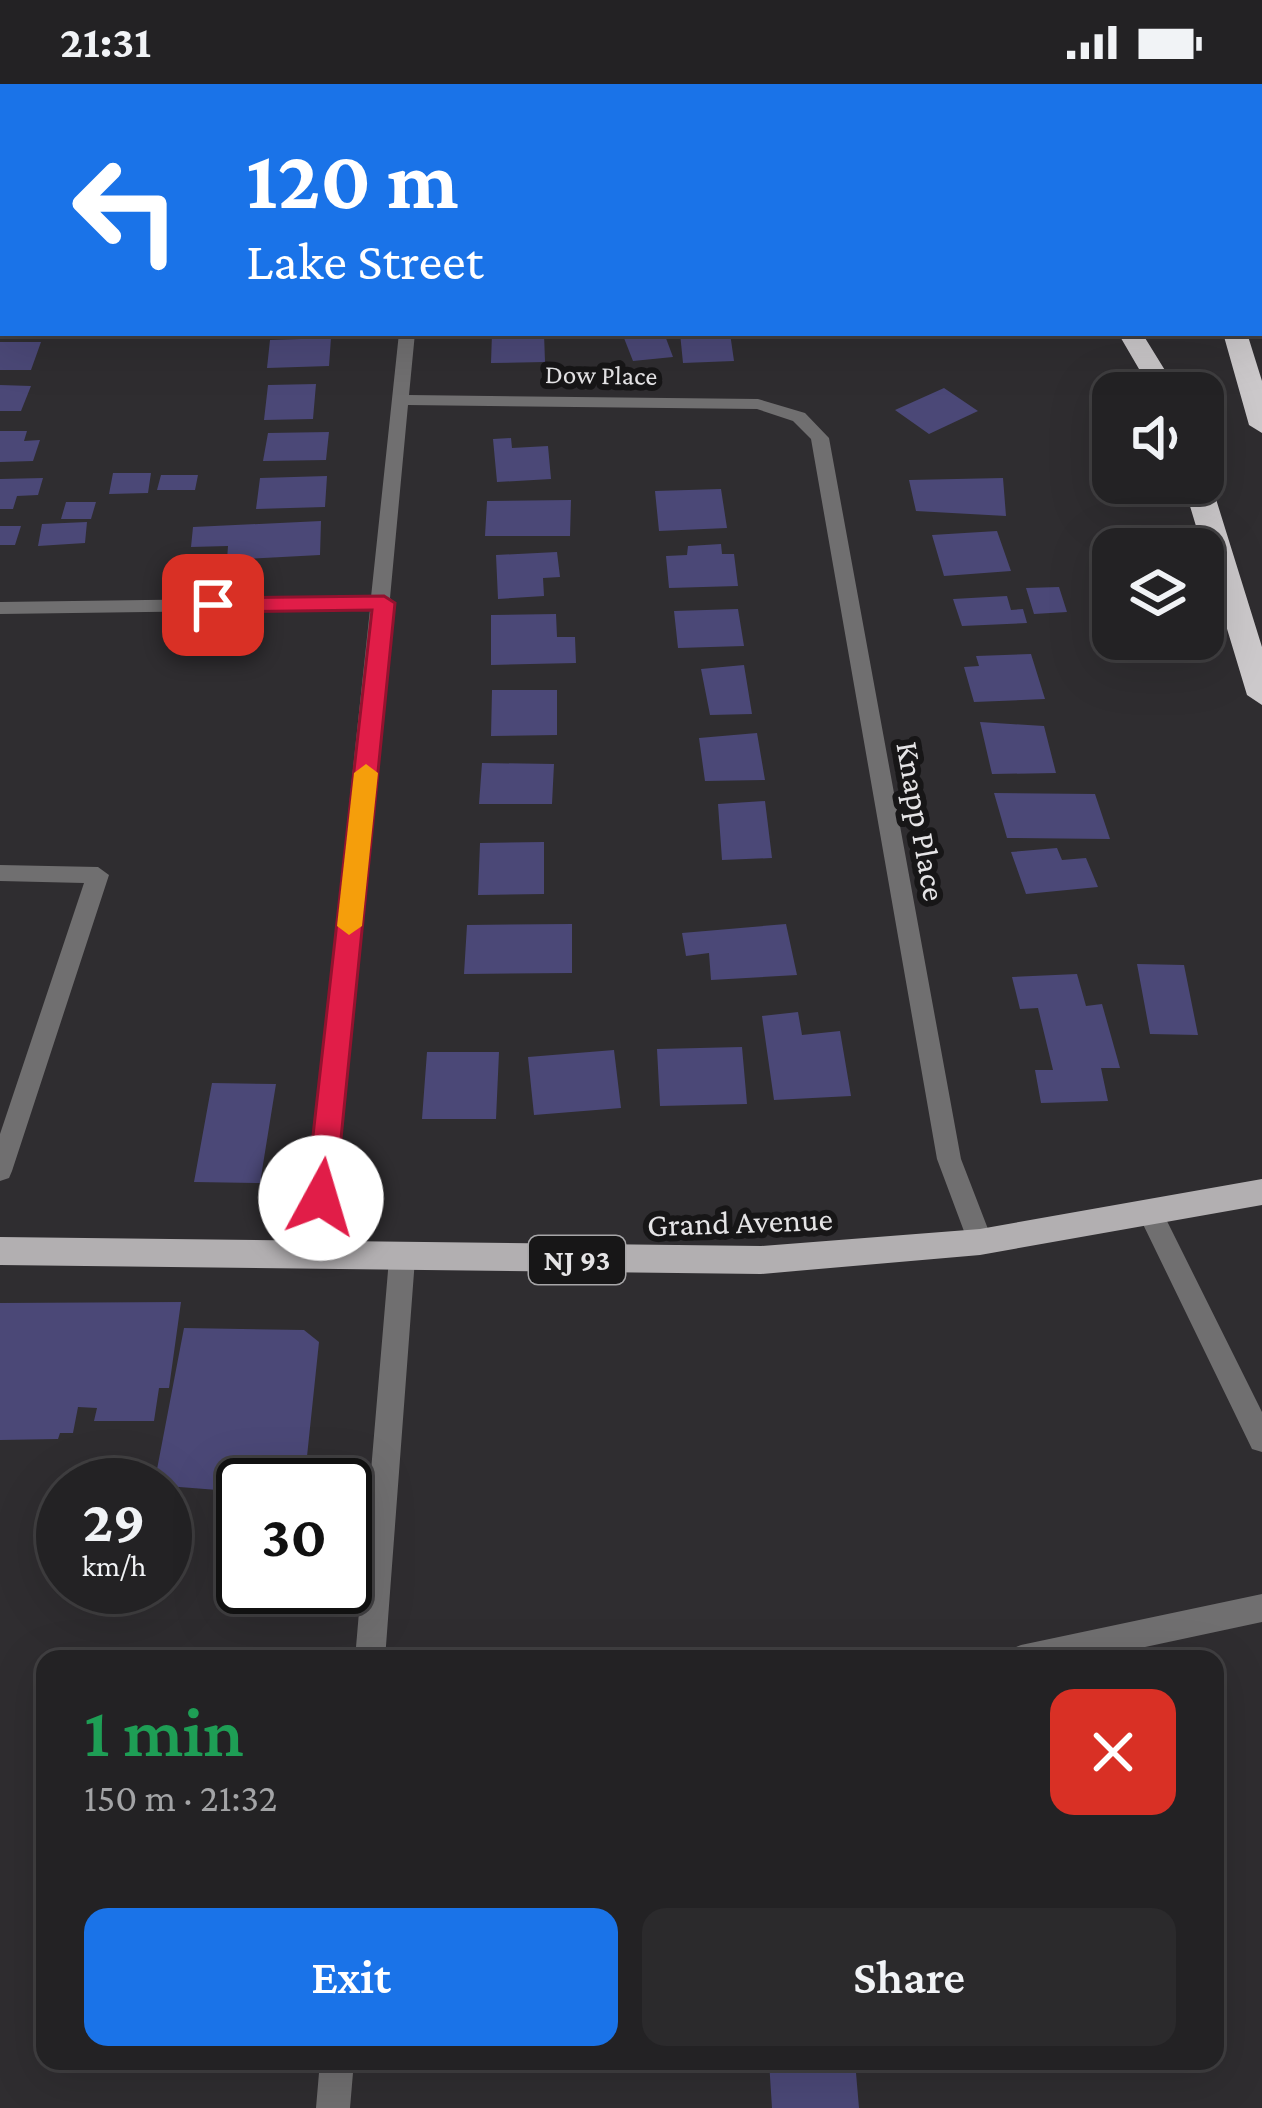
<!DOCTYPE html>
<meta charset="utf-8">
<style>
body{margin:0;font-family:"Crimson Pro",serif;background:#2b2a2c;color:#f1f3f6;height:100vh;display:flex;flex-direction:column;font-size:45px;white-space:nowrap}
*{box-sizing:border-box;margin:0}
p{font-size:39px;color:#a3a4a6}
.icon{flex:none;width:66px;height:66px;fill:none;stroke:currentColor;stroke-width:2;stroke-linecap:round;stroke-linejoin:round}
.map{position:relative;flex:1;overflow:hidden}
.side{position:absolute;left:36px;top:1566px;width:1188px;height:420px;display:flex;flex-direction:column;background:#232224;border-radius:24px;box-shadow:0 12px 48px #0002,0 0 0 3px #403f41}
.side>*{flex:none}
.banner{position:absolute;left:0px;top:0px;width:1263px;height:252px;box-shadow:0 12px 48px #0002,0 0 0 3px #403f41;background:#1a73e8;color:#fff;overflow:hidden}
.fabs{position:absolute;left:1092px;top:288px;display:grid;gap:24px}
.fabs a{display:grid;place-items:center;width:132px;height:132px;border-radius:24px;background:#232224;box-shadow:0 12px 48px #0002,0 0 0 3px #403f41;font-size:60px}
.speed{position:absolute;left:36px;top:1374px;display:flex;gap:24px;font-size:60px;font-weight:700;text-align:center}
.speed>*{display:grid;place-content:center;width:156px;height:156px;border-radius:50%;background:#232224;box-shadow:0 12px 48px #0002,0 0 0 3px #403f41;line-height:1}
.speed small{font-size:30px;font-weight:400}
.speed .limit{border:6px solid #111;border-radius:18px;background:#fff;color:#111}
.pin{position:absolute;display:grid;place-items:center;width:102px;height:102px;color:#fff;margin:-51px;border-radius:24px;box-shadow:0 6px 18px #0006}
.me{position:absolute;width:132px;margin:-66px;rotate:6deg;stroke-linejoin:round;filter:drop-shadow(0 0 9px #0008)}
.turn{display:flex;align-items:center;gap:42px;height:252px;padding:0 48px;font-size:54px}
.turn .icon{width:156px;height:156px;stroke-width:2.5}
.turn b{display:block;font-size:84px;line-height:102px}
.round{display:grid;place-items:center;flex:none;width:126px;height:126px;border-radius:24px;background:#2b2a2c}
.headline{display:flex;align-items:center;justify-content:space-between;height:204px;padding:0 48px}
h1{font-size:72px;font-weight:600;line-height:90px;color:#1e9e55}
.button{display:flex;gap:24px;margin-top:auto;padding:24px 48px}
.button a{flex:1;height:138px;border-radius:24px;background:#1a73e8;color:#fff;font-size:48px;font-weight:600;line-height:138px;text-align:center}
.button a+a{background:#2b2a2c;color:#f1f3f6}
.status{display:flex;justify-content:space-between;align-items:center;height:84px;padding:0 60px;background:#232224;direction:ltr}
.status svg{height:33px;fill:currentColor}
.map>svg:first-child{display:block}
</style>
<div class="status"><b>21:31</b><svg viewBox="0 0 49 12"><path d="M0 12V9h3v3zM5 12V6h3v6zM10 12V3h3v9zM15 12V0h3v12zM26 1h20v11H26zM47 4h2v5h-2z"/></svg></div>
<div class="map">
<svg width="1262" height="2024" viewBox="0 0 1262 2024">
<rect width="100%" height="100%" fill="#2f2d30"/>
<!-- building -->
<path fill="#4b4877" d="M492,249H544L545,278L491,279Z
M622,249H664L673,273L633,277Z
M680,249H730L734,277L683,279Z
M331,254L329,282L267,284L270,256Z
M0,258H41L31,286H0Z
M316,300L313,335L264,336L268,301Z
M0,301L31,302L21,327H0Z
M944,304L978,327L929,350L895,326Z
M0,347H27L24,357L40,356L33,377L0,378Z
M329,348L326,376L263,377L268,349Z
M511,354L512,364L548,362L551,395L497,398L493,355Z
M113,389H151L148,409L109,410Z
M161,391H198L195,406H157Z
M327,392L325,423L256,425L260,394Z
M43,394L38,411L17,412L13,425H0V395Z
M1003,394L1006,432L916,427L909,396Z
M721,405L727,444L659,447L655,407Z
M571,416L570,452H485L487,417Z
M66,418H96L91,435H61Z
M321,437L320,471L227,476L228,462L191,463L193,443Z
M87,438L85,459L38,462L42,440Z
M0,442H21L15,461H0Z
M997,447L1011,487L944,492L932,451Z
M721,460L722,470H734L738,502L669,504L666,472L687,471L688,462Z
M557,468L560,493L543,494L544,512L498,515L496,471Z
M1059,503L1067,528L1034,530L1026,504Z
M1007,512L1011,526L1023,525L1027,539L962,542L953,515Z
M738,525L744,562L678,564L674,527Z
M556,530L557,553H575L576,579L491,581V531Z
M1031,570L1045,615L974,618L964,583L979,582L976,572Z
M744,581L752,630L710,631L701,585Z
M492,606H557V651L491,652Z
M980,638L1044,642L1056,689L992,690Z
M757,649L765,696L705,697L699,654Z
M482,679L554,680L552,720H479Z
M994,709L1095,710L1110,755L1007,754Z
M765,717L772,774L722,776L718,720Z
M544,758V810L478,811L480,759Z
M1057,764L1062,776L1086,774L1098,803L1026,810L1011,768Z
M572,840V889L464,890L467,841Z
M786,840L797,891L711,896L709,869L686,872L682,849Z
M1137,880L1184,881L1198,951L1150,950Z
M1077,890L1086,922L1102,920L1120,984H1101L1108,1017L1041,1019L1035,986H1053L1038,924L1020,925L1012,893Z
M798,928L802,951L840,947L851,1012L774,1016L762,932Z
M742,963L747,1020L660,1022L657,965Z
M614,966L621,1024L534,1031L528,973Z
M427,968H499L496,1035H422Z
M212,999L276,1000L260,1099L194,1098Z
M181,1218L169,1304H159L154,1337H94L97,1324L78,1323L73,1349H60L58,1355L0,1356V1219Z
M184,1244L304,1246L319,1258L304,1401H243V1408L154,1401Z
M769,1977H855L859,2024H772Z"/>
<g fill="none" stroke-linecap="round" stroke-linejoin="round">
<!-- lane -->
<path fill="#706f70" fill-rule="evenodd" d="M0,781L98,783L109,791L12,1087L9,1094L0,1097V1050L84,799L0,797Z
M1262,1510V1538L1089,1575H1006L1011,1565L1021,1561Z"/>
<!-- street -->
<path fill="#706f70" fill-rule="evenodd" d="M425,0H439V3H425Z
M0,28H3L0,43Z
M399,249H415L409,311L758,315L805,329L829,354L961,1075L993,1158L989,1166L980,1169L971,1166L937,1075L811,355L793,337L757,325L408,321L390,514L394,519L389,524L327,1173L323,1181L314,1184L305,1181L301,1173L370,525L0,530V518L371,513Z
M1152,1121L1161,1125L1262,1328V1368L1252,1365L1139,1132L1143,1125Z
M402,1164L411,1167L415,1175L385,1575H355L389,1175L393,1167Z
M320,1977H354L350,2024H316Z"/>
<!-- primary -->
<path fill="#b2afb1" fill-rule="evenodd" d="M1262,1095V1121L980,1171L761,1190L0,1181V1153L761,1162L980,1145Z"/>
<!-- highway -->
<path fill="#ccc9cb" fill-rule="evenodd" d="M1047,0H1069V3H1047Z
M1099,0H1121V3H1099Z
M1164,0H1186L1187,3H1165Z
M1207,0H1229L1230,3H1208Z
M1260,158H1262V179H1260Z
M1118,249H1142L1179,309H1153Z
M1223,249H1247L1262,297V349L1249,341Z
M1203,392L1211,399L1262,563V621L1247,611L1183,399H1203Z"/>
</g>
<!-- route -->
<path fill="#e11d48" stroke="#92132f" stroke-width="3" d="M384,512L395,519L335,1114L321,1126L306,1114L372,526L213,528L202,521L213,514Z"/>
<!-- slow -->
<path fill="#f59e0b" d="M366,680L378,689L362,842L349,851L337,842L354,689Z"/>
<g text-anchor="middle" stroke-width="12" stroke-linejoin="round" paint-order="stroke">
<!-- far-street labels -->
<g font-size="27" fill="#e5e4e6" stroke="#171617">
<text transform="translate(601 291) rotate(1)" y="9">Dow Place</text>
</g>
<!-- shield labels -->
<rect fill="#171617" stroke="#a7a6a8" stroke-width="3" x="529" y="1152" width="96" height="48" rx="9"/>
<g font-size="30" font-weight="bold" fill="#e5e4e6">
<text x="577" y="1186">NJ 93</text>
</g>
<!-- street labels -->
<g font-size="33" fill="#e5e4e6" stroke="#171617">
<text transform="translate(922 737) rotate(80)" y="12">Knapp Place</text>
<text transform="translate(740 1137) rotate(-2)" y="12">Grand Avenue</text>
</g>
</g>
</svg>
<div class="fabs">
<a><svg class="icon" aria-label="sound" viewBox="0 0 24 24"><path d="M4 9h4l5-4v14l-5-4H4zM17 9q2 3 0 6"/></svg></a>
<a><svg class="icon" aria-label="layers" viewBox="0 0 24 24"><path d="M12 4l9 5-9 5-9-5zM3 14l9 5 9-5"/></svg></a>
</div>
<div class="speed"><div>29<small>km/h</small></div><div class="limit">30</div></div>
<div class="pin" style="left:213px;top:521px;background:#d93025"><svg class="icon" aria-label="arrive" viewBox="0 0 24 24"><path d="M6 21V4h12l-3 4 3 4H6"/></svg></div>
<svg class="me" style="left:321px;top:1114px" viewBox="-20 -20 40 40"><circle r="19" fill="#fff"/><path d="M0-13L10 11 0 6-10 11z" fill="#e11d48"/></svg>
<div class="banner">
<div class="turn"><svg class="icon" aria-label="left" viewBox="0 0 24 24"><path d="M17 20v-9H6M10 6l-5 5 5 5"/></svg><div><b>120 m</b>Lake Street</div></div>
</div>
<section class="side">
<div class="headline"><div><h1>1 min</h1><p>150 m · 21:32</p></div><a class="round" style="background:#d93025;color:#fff"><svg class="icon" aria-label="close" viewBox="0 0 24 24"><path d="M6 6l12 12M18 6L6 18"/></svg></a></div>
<div class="button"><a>Exit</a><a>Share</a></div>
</section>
</div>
